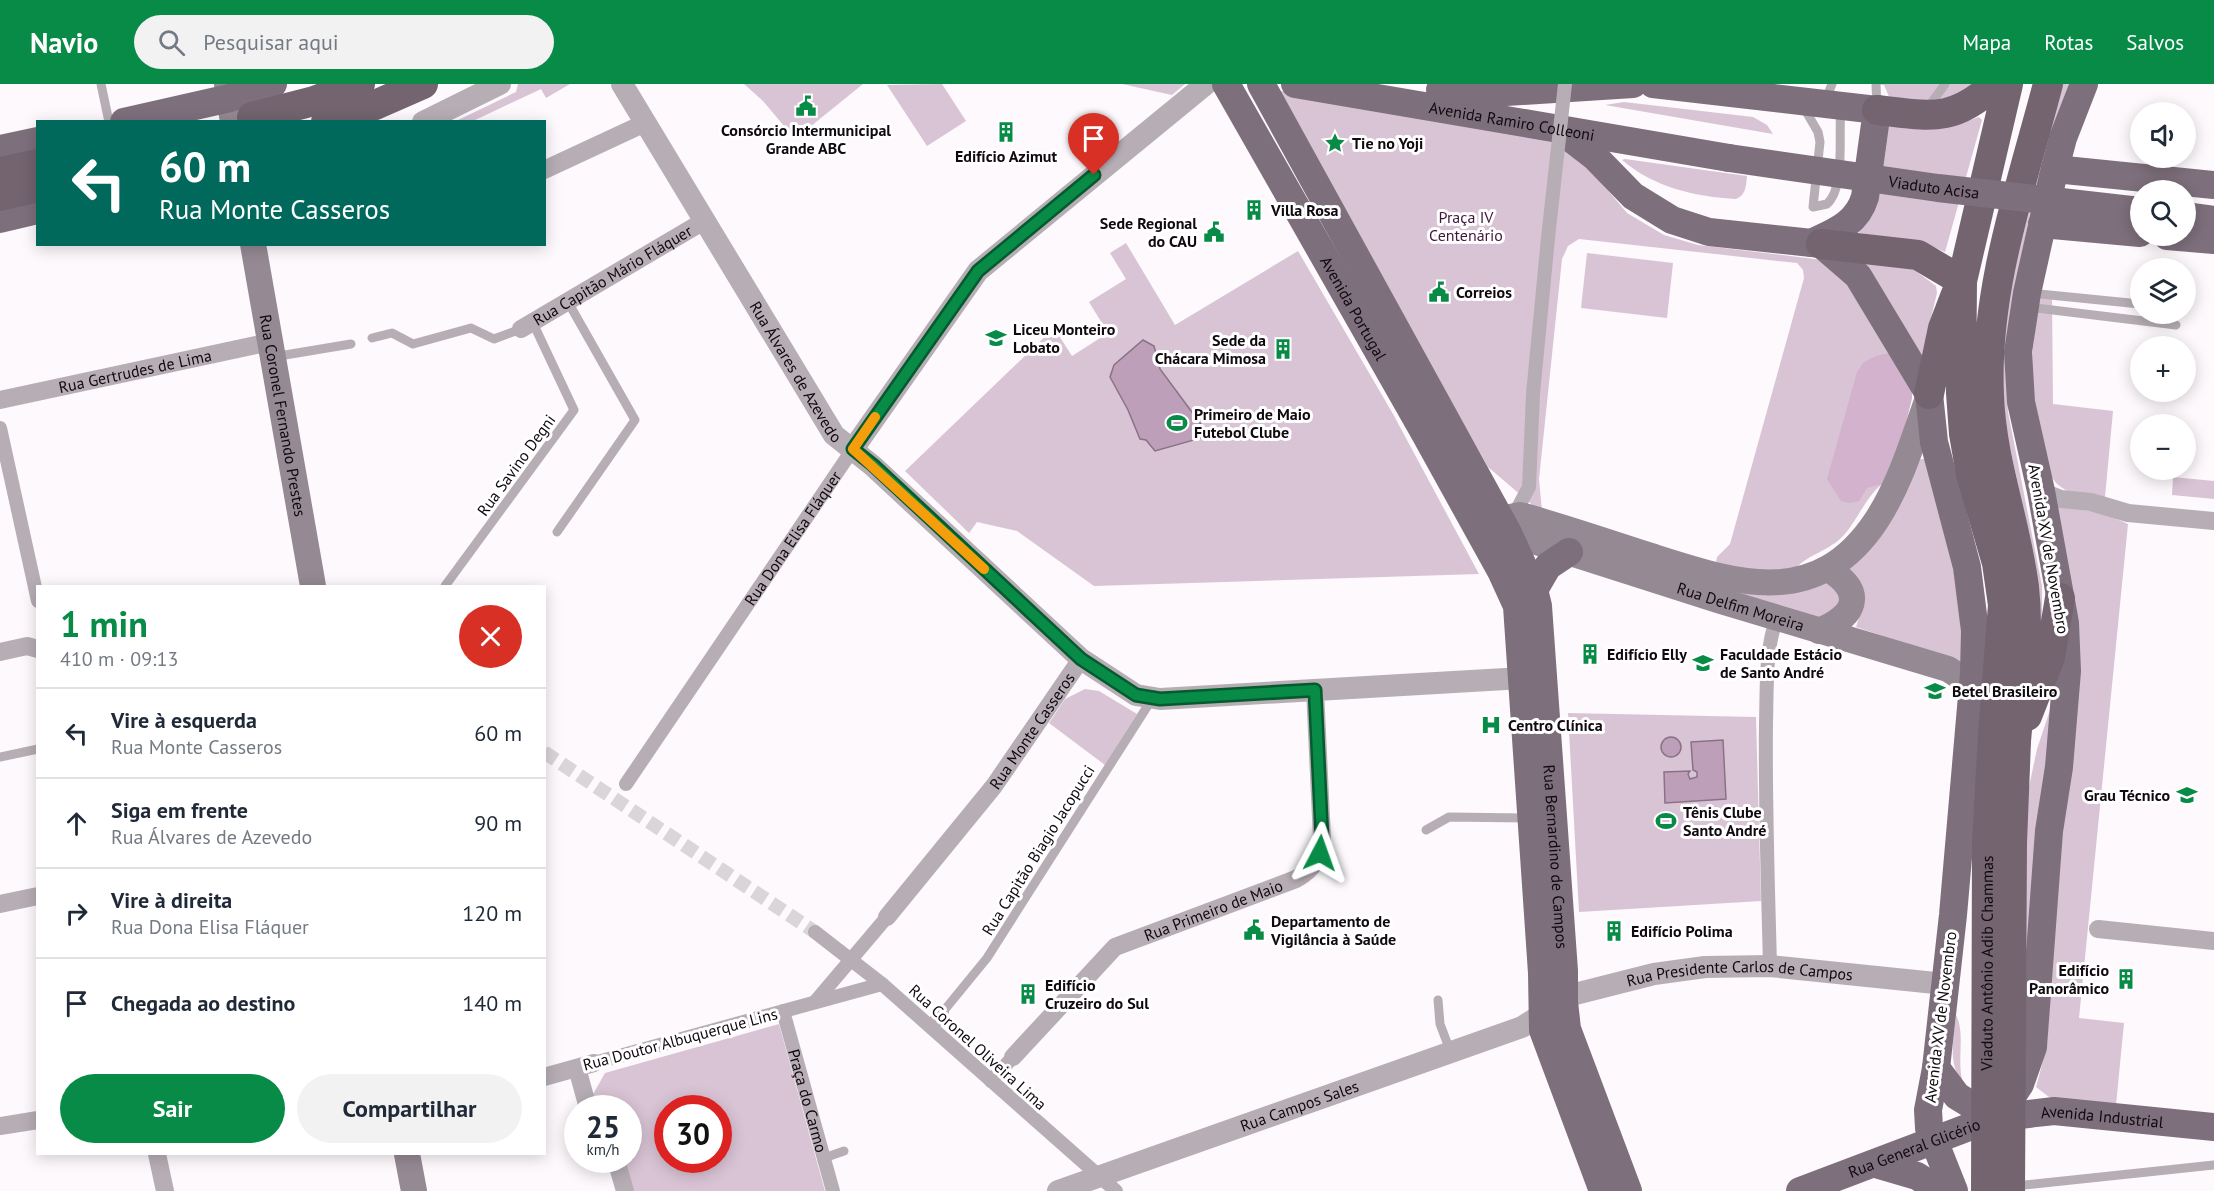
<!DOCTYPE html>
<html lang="pt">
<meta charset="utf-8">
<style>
body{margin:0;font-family:"PT Sans",sans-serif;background:#f2f2f3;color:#1f2937;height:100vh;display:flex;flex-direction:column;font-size:22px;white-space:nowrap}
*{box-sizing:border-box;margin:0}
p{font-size:20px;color:#747a83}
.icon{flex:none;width:33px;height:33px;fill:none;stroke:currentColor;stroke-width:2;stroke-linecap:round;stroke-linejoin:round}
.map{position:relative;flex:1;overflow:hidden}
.sheet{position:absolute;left:36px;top:501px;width:510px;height:570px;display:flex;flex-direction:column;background:#fff;border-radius:0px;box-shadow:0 3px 15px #0003}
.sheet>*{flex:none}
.top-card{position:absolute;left:36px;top:36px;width:510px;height:126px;border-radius:0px;box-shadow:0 3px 15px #0003;background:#00695c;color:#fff;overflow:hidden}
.controls{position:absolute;left:2130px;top:18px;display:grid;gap:12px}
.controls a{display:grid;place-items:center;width:66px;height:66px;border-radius:50%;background:#fff;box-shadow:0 3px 15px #0003;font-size:30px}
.speed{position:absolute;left:564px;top:1011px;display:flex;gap:12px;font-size:30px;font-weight:700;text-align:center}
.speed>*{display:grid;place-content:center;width:78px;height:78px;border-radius:50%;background:#fff;box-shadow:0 3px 15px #0003;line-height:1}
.speed small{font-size:15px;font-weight:400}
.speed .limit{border:9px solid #d22;background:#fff;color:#111}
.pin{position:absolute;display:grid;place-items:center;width:51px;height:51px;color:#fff;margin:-62px -26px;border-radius:50% 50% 50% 0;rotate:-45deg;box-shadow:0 0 6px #0007}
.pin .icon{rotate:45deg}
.me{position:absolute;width:66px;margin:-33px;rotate:4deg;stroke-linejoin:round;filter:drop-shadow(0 0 4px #0008)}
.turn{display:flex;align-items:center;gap:21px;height:126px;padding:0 24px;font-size:27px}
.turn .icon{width:78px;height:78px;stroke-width:2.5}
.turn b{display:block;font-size:42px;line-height:51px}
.round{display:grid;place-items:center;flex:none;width:63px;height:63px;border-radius:32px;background:#f2f2f3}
.summary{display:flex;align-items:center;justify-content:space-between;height:102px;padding:0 24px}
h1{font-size:36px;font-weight:600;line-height:45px;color:#078b47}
.primary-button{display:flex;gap:12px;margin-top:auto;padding:12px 24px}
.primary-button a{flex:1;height:69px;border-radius:36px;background:#078b47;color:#fff;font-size:24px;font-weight:600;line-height:69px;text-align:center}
.primary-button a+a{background:#f2f2f3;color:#1f2937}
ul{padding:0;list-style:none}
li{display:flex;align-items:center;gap:18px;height:90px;padding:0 24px;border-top:2px solid #e0e1e3}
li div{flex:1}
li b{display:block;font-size:22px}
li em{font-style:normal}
header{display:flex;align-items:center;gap:36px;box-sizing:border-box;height:84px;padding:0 30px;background:#078b47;color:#fff}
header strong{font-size:28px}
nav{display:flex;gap:33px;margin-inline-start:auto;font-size:21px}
.search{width:420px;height:54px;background:#f2f2f3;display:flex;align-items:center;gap:15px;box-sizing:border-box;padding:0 21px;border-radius:33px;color:#747a83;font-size:22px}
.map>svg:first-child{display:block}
</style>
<header>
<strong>Navio</strong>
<div class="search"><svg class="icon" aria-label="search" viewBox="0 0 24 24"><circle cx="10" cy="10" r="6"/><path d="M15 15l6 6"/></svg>Pesquisar aqui</div>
<nav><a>Mapa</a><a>Rotas</a><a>Salvos</a></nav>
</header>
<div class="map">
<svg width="2214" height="1107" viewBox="0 0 2214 1107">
<rect width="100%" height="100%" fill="#fdf9fc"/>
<!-- green -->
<path fill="#d9c4d5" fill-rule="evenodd" d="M518,0H570L546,14L541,5L473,37H456L516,8Z
M744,0H863L795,55L763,17Z
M942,0L966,37L927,62L887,1Z
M1122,0H1185L1172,11Z
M1872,0H1977L1943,18L1890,15L1884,1Z
M2063,0H2069L2032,119L2015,205L2005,271L2008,328L2042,502V559L2031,461L2005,340L2000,271L2016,170L2037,84Z
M1275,6L1551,54L1590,85L1627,129L1664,151L1698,161L1823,176L1849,195L1912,314L1902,354L1885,399C1871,404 1856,438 1844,451C1830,467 1805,471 1795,486L1782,489L1715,483L1717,473L1730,460L1804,194L1803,186L1797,179L1579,155L1568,162L1562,175L1539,395L1542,427L1536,424L1488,383Z
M1624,18L1753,33L1767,41L1773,50L1605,21Z
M1979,33L1982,36L1945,168L1924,159L1859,149L1885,40L1962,39Z
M1625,75L1747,92C1746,102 1746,111 1736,115C1696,113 1653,103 1622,76Z
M1126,159L1175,241L1298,167L1393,330L1479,490L1094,502L1017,447L977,438L969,449L905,387L1054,244L1072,272L1108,249L1089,218L1126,195L1110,169Z
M1587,169L1673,179L1667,234L1581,224Z
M1861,178L1913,185L1936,202L1937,209L1921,275Z
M2039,214L2052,215L2053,320L2113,327L2105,413C2081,410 2060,412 2049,388L2029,296Z
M1920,375H1926L1956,479L1963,576L1959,578L1856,543L1864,517L1848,483Z
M2173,393L2214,397V415L2172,411Z
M2059,422L2103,429L2128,440L2079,934L2124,939L2116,1021L2049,1013L2036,1003L2047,962L2071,589L2057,424Z
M1521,441L1716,502L1825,498L1837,506L1841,518L1826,537Z
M1085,605L1099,607L1137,630L1105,681L1049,639L1065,615Z
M2054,614L2025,933L2023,731L2037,665Z
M1568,629L1756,633L1761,817L1579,828Z
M1956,931C1966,951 1956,976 1963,999C1947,980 1954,954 1956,931Z
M779,940L825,1107H631L623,1076H628V1024H596L592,1012L605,989ZM668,1024H718V1076H668Z"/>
<!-- forest -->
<path fill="#d2b2cc" d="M1893,268L1912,305V314L1902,354L1885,399L1867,404L1859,417L1849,419L1841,417L1827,395L1857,288L1864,278L1876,272Z"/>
<!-- water -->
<path fill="#be9fb9" stroke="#8a7286" stroke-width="1.5" d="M1143,256L1154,262L1160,285L1203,343L1201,354L1155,367L1146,356L1140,355L1128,326L1110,293L1114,281Z
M1661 663a10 10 0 1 1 20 0a10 10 0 1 1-20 0Z
M1723,656L1726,715L1665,719L1664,688L1690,687L1688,690L1690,695L1697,693V688L1693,686L1691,658Z"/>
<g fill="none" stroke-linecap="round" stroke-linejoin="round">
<!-- pedestrian-tunnel -->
<path stroke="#d9d5d8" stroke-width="14" stroke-dasharray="14 7" stroke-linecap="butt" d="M544,668L815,848"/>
<!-- service -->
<path stroke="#b7aeb5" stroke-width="9" d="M101,0L109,38
M1876,0L1877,24
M1825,17L1832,0
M1804,24L1818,48L1820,58L1813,123L1827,120C1846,103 1838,48 1841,24
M1927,25L1945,0
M2030,209L2140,220
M2028,223L2176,241
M372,254L392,249L413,260L471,244L494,255L521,245
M273,273L351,260
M557,448L635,336L568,218
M445,502L574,326L533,239
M0,673L38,665
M1426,746L1449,733L1530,734
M1438,916L1440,940L1451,969
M942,929L987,874L1152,615
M824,1074L844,1067
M2015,1102L2214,1081"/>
<!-- pedestrian -->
<g stroke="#b7aeb5" stroke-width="14">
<path d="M0,344L38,517"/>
<path d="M1514,431L1529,403L1533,310L1548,154"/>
<path id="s1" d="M626,700L853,365"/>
<path d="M815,848L882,900L1116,1107"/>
<path d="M1770,882C1768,801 1765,720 1766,639C1767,606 1765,564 1777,534"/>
<path d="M815,918L887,833"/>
<path id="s2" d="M783,927L833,1107"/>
<path d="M931,943L942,929"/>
<path d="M594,979L882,900"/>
<path d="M991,997L1013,973"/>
</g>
<!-- minor -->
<g stroke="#b7aeb5" stroke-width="18">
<path d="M544,86L645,39"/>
<path id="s3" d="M521,245L704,137"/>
<path id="s4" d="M0,316L270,258"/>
<path d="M2041,407L2061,415L2091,418L2128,429L2214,437"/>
<path d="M0,568L27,562L38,565"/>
<path d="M0,820L38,812"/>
<path id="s5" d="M887,833L994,702L1081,575"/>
<path d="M2098,845L2214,857"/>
<path id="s6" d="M1013,973L1115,863L1296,795C1313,786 1320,774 1322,755L1315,606"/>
<path d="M577,984L588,1024"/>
<path d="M544,993L594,979"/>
<path d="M0,1042L38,1036"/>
<path d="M157,1070L165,1107"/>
<path d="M616,1076L625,1107"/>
</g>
<!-- tertiary -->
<g stroke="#b7aeb5" stroke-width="22">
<path id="s7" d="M622,0L834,351L873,382L1081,575L1136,611L1160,615L1523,594"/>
<path d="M423,38L500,0"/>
<path d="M853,365L978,187L1206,0"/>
<path id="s8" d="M1058,1107L1522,943L1575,910L1654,890L1705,883L1770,882L1945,900"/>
</g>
<!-- secondary -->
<g stroke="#958993" stroke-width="26">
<path d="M227,0L233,38"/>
<path id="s9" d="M253,160L313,502"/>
<path d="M1501,435L1520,431C1564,443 1607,458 1651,472C1736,499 1816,527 1876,437C1901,399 1914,353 1929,311"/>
<path id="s10" d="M1508,449L1718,516L1948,585L1973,601"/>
<path d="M1819,547C1856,532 1866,508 1828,485"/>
<path d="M407,1070L414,1107"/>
</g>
<!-- primary -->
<g stroke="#7d6f7b" stroke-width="28">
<path id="s11" d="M1226,0L1423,346L1501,487L1517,522L1542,889L1543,946L1603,1107"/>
<path id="s12" d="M1261,0L1508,449L1534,506L1538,522L1564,887V918L1567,945L1628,1107"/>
<path id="s13" d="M1295,0L1729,74"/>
<path d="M1653,0L1877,26L1865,113C1857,140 1835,148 1811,159"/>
<path d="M1440,6L1506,8L1633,0"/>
<path d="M124,38L230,14L273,0"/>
<path d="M1560,46L1595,73L1633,112L1672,136L1709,148L1821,160L1858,192L1929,310L1934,358L1967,483L1975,547L1974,589L1953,831L1936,984L1928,1026L1929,1044L1954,1107"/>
<path d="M0,65L38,57"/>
<path d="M2055,85L2214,101"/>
<path d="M2186,132L2214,136"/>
<path d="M0,135L38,126"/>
<path d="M2042,140L2140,149"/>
<path d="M2167,152L2214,156"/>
<path d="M1534,506L1548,482L1569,468"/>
<path d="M1936,984L1957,1012L1993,1034"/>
<path d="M2007,1020L2020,1000L2033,963L2049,747L2059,683L2067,587L2065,539L2041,407L2021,318L2018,268L2027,209L2053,92L2063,54L2084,0"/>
<path d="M1876,1080L1917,1092L1941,1107"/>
<path id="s14" d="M1800,1107L1993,1034L2054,1027L2214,1043"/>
</g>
<!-- trunk -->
<path stroke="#736470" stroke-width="30" d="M1877,26C1931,32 1953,39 1995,0
M252,33L314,17L360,0
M326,38L375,21L423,0
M0,88L38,80
M0,112L38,103
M1821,160L1918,171L1962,197
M1929,310L1943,244L1956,210
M2027,632L2050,573L2060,514
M1993,651L2003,521L1997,479L1971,390L1964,350L1961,309L1962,197L2008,0
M2016,657C2020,607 2030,554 2024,503C2016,439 1991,376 1989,311C1984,206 2022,100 2048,0"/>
<!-- pedestrian-bridge -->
<path stroke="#b7aeb5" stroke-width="14" d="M1548,154L1565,0"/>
<!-- primary-bridge -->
<path stroke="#7d6f7b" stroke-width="28" id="s15" d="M1729,74L1938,104L2140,127"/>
<!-- trunk-bridge -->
<g stroke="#736470" stroke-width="30">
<path id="s16" d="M1986,1107L1987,758L1993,651"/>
<path d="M2010,1107L2012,759L2016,657"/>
</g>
</g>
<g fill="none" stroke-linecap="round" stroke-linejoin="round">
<!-- route casing -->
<g stroke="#055a2e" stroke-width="15">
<path id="route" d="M1094,91L978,187L853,365L873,381L1081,575L1136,611L1160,615L1315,606L1322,755L1320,769"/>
</g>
<!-- route -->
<use href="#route" stroke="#078b47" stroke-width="10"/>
<!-- slow -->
<path stroke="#f59e0b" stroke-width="10" d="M875,333L853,365L984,485"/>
</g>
<!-- icons -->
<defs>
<g id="civic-bare" transform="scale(1.62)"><path d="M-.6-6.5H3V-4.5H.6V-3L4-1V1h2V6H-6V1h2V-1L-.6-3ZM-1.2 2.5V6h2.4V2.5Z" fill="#078b47" stroke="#fff" stroke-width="2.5" paint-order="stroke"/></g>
<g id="building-bare" transform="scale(1.62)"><path d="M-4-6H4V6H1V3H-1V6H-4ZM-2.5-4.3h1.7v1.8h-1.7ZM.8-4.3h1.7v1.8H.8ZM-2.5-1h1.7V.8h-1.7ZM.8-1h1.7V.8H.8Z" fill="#078b47" stroke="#fff" stroke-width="2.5" paint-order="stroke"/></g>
<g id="sight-bare" transform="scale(1.62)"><path d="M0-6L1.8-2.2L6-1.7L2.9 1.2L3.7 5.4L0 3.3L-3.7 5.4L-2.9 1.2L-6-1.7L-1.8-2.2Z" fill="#078b47" stroke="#fff" stroke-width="2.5" paint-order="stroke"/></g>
<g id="school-bare" transform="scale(1.62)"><path d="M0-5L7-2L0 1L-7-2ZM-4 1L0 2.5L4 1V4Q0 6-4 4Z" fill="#078b47" stroke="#fff" stroke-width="2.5" paint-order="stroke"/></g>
<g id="stadium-bare" transform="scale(1.62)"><path d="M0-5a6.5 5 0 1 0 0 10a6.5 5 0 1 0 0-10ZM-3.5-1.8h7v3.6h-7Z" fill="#078b47" stroke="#fff" stroke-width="2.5" paint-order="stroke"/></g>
<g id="university-bare" transform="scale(1.62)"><path d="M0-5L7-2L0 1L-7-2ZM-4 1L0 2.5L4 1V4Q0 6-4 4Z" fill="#078b47" stroke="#fff" stroke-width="2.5" paint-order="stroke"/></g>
<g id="hospital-bare" transform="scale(1.62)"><path d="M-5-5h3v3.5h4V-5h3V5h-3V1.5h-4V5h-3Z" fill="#078b47" stroke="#fff" stroke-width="2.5" paint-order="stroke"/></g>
</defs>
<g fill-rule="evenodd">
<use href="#civic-bare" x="806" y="22"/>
<use href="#building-bare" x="1006" y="48"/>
<use href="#sight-bare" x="1335" y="59"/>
<use href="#building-bare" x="1254" y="126"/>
<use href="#civic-bare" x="1214" y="148"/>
<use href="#civic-bare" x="1439" y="208"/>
<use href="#school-bare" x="996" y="254"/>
<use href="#building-bare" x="1283" y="265"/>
<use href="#stadium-bare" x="1177" y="339"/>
<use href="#building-bare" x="1590" y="570"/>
<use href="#university-bare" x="1703" y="579"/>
<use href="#school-bare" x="1935" y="607"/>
<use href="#hospital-bare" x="1491" y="641"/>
<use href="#university-bare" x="2187" y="711"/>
<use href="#stadium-bare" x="1666" y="737"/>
<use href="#civic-bare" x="1254" y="846"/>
<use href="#building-bare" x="1614" y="847"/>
<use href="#building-bare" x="2126" y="895"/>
<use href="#building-bare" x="1028" y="910"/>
</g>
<g text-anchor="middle" stroke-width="6" stroke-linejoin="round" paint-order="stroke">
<!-- street labels -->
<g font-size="16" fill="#10090f" stroke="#fff">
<text dy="6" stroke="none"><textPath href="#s13" startOffset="220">Avenida Ramiro Colleoni</textPath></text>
<text dy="6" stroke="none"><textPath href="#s15" startOffset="207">Viaduto Acisa</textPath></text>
<text dy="6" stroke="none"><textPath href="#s3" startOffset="106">Rua Capitão Mário Fláquer</textPath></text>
<text dy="6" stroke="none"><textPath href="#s11" startOffset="258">Avenida Portugal</textPath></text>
<text dy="6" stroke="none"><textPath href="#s7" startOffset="336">Rua Álvares de Azevedo</textPath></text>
<text dy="6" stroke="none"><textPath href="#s4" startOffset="138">Rua Gertrudes de Lima</textPath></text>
<text dy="6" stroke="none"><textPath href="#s9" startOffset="174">Rua Coronel Fernando Prestes</textPath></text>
<text transform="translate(516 381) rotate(-54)" y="6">Rua Savino Degni</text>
<text dy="6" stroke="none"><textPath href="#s1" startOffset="297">Rua Dona Elisa Fláquer</textPath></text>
<text transform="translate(2049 465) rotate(80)" y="6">Avenida XV de Novembro</text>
<text dy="6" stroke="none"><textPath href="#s10" startOffset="244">Rua Delfim Moreira</textPath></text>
<text dy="6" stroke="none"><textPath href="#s5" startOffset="236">Rua Monte Casseros</textPath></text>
<text transform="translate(1038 766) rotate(-58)" y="6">Rua Capitão Biagio Jacopucci</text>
<text dy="6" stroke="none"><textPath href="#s12" startOffset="843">Rua Bernardino de Campos</textPath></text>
<text dy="6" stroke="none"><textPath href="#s6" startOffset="255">Rua Primeiro de Maio</textPath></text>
<text dy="6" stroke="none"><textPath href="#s16" startOffset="228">Viaduto Antônio Adib Chammas</textPath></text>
<text dy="6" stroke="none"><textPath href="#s8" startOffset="722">Rua Presidente Carlos de Campos</textPath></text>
<text transform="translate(1940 933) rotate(-83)" y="6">Avenida XV de Novembro</text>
<text transform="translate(680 955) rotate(-15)" y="6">Rua Doutor Albuquerque Lins</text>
<text transform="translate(978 963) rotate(42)" y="6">Rua Coronel Oliveira Lima</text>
<text dy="6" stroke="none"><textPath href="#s2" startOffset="93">Praça do Carmo</textPath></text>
<text dy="6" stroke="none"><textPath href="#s8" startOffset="256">Rua Campos Sales</textPath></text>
<text dy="6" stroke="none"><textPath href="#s14" startOffset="316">Avenida Industrial</textPath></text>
<text dy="6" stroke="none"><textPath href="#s14" startOffset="122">Rua General Glicério</textPath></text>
</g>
<!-- poi labels -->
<g font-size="16" font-weight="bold" fill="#10090f" stroke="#fff" text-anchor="start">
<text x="806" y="52" text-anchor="middle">Consórcio Intermunicipal<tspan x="806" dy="18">Grande ABC</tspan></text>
<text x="1352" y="65">Tie no Yoji</text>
<text x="1006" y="78" text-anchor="middle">Edifício Azimut</text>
<text x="1271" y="132">Villa Rosa</text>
<text x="1197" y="145" text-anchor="end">Sede Regional<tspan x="1197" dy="18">do CAU</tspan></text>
<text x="1456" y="214">Correios</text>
<text x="1013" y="251">Liceu Monteiro<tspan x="1013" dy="18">Lobato</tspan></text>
<text x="1266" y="262" text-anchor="end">Sede da<tspan x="1266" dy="18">Chácara Mimosa</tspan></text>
<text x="1194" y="336">Primeiro de Maio<tspan x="1194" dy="18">Futebol Clube</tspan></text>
<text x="1607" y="576">Edifício Elly</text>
<text x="1720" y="576">Faculdade Estácio<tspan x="1720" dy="18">de Santo André</tspan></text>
<text x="1952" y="613">Betel Brasileiro</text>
<text x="1508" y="647">Centro Clínica</text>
<text x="2170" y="717" text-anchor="end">Grau Técnico</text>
<text x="1683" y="734">Tênis Clube<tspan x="1683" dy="18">Santo André</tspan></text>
<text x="1271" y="843">Departamento de<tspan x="1271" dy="18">Vigilância à Saúde</tspan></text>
<text x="1631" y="853">Edifício Polima</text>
<text x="2109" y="892" text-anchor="end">Edifício<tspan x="2109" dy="18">Panorâmico</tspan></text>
<text x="1045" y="907">Edifício<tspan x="1045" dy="18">Cruzeiro do Sul</tspan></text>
</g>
<!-- park labels -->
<g font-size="16" fill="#40183c" stroke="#fff">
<text x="1466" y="139">Praça IV<tspan x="1466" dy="18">Centenário</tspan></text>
</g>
</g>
</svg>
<div class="controls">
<a><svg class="icon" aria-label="sound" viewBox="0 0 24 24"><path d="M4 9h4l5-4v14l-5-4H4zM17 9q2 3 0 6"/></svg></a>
<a><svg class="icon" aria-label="search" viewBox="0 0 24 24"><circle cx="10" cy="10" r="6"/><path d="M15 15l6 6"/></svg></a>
<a><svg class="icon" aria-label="layers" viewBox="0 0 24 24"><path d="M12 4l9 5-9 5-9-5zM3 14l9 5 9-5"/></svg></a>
<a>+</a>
<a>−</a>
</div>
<div class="speed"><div>25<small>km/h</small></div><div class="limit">30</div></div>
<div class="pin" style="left:1094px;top:91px;background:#d93025"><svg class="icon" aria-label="arrive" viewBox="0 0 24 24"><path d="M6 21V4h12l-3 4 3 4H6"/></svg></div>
<svg class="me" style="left:1320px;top:769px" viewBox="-20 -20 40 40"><path d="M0-17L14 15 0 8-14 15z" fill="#078b47" stroke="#fff" stroke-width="4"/></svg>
<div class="top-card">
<div class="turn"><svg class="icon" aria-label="left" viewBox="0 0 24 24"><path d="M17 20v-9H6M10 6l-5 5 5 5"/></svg><div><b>60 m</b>Rua Monte Casseros</div></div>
</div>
<section class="sheet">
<div class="summary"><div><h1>1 min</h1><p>410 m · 09:13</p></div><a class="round" style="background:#d93025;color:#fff"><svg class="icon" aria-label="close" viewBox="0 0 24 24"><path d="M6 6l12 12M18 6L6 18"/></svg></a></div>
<ul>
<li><svg class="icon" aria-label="left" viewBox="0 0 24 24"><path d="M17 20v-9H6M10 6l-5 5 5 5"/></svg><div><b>Vire à esquerda</b><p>Rua Monte Casseros</p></div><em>60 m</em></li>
<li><svg class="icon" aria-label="ahead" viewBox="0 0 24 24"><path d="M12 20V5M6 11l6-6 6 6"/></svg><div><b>Siga em frente</b><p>Rua Álvares de Azevedo</p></div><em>90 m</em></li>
<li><svg class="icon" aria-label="right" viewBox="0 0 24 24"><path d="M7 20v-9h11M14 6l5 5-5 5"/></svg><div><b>Vire à direita</b><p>Rua Dona Elisa Fláquer</p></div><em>120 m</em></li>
<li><svg class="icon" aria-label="arrive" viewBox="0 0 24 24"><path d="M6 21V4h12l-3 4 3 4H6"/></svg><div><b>Chegada ao destino</b></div><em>140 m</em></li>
</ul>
<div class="primary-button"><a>Sair</a><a>Compartilhar</a></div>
</section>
</div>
